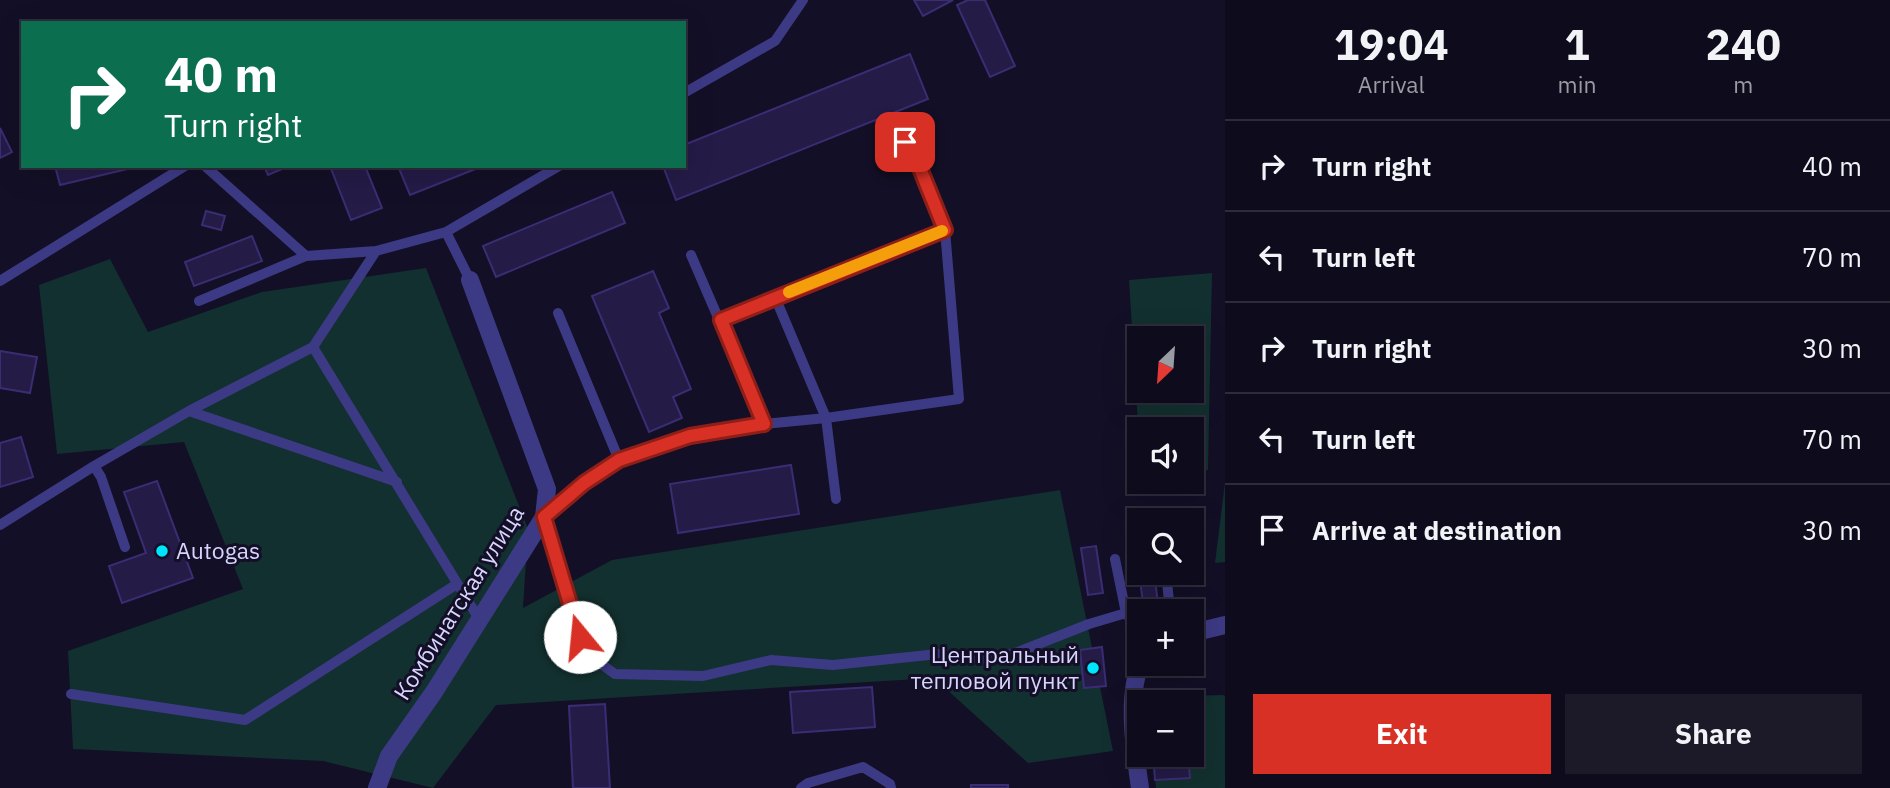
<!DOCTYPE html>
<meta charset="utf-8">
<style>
body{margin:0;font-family:"IBM Plex Sans",sans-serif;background:#1c1929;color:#f1f3f6;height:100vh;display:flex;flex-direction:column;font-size:26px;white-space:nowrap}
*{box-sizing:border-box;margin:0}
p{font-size:23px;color:#9b9ba3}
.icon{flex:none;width:38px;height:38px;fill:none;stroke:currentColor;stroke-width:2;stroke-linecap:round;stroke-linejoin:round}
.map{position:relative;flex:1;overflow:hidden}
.drawer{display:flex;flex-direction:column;background:#0e0b1c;width:665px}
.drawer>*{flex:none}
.hud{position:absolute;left:21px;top:21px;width:665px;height:147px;border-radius:0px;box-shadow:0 7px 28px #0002,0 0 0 2px #2e2b3b;background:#0b6e4f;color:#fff;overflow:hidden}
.needle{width:46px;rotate:205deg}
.fabs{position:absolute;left:1127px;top:326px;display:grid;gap:14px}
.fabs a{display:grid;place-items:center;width:77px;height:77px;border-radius:0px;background:#0e0b1c;box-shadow:0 7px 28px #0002,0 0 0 2px #2e2b3b;font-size:35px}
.pin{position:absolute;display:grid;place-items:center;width:60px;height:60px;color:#fff;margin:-30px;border-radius:14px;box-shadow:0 4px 10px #0006}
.me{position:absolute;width:77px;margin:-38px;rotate:343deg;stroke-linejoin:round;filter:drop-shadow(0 0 5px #0008)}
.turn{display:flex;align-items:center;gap:24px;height:147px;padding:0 28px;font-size:32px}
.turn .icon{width:91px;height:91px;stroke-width:2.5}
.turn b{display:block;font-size:49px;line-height:60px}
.eta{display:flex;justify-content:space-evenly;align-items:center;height:119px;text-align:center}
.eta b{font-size:42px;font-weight:700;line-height:49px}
.cta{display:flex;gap:14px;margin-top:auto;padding:14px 28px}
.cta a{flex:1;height:80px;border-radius:0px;background:#d93025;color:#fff;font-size:28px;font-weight:700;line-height:80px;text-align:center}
.cta a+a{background:#1c1929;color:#f1f3f6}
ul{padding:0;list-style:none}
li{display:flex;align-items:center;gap:21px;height:91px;padding:0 28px;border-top:2px solid #2e2b3b}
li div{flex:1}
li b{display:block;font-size:26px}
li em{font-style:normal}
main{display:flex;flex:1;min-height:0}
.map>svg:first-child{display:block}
</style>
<main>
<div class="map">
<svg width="1225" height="788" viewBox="0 0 1225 788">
<rect width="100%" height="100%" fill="#130f26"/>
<!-- green -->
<path fill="#12302f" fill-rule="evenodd" d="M110,259L148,332L262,292L426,268L528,529L523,608L612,560L1060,490L1113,751L1028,763L934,678L496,705L433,788L323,761L73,749L68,651L243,589L184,442L57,454L39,285Z
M1212,273L1208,470L1192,471V429H1139V441L1129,280ZM1139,338H1192V390H1139Z
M1225,482V562L1215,563Z
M1223,695L1225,696V788H1156L1155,780L1190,777L1188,754H1192V702H1184L1183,696Z"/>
<!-- building -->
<path fill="#241b47" stroke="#3b2d73" stroke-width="2" d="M914,0H953L923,16Z
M968,0H985L1015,66L990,77L957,5Z
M910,54L928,99L676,200L663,166H684V145Z
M0,128L12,152L0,158Z
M55,166H140L60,185Z
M264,166H289L268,175Z
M330,166H365L382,208L351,220Z
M398,166H483L410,195Z
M612,192L625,223L496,277L483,246Z
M206,211L225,216L221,230L202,225Z
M252,236L262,261L194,286L185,262Z
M653,271L669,308L659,313L691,389L673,397L682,418L649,432L592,296Z
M0,351L37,357L30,393L0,388Z
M21,437L33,477L0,487V443Z
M791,465L799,514L678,533L670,484Z
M157,481L193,578L122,603L109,566L146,553L124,492Z
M1096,546L1103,593L1088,595L1081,548Z
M1139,572H1154L1159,611H1144Z
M1102,647L1106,686L1084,688L1080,650Z
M872,687L875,727L793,733L790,692Z
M1183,696L1184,702H1149V699Z
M605,704L610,788H573L569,706Z
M1153,754H1188L1190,778L1155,780Z
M971,785H1008V788H971Z"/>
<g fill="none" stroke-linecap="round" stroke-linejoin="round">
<!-- service -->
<path stroke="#3d3a85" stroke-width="10" d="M684,93L775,41L803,0
M205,166L306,256L376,251L446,232
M691,255L764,424L690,436L619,460L584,483L544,517L580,637L593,658L615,674L703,676L771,660L833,665L938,654L990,659L1018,652L1089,624L1126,613L1139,631
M470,280L446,232L559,166
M0,281L185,166
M775,297L945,230
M199,301L306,256
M558,313L619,460
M721,320L775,297L826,418L836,499
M313,347L479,619
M189,411L397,482
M764,424L826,418L959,399L945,230L911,146L905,142
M94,466L101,477L125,547
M0,525L94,466L189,411L313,347L376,251
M1115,559L1126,613
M1166,572L1170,611
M71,694L245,720L457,584
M801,788L808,783L863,767L890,784L891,788"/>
<!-- minor -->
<path stroke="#3d3a85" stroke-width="18" d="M1192,633L1225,625
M377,788L389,756L434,692L544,517L547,489L470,280
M1140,788C1135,753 1126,696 1141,663"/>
</g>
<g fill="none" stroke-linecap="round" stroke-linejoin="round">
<!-- route casing -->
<g stroke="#8d1f18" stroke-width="18">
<path id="route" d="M580,637L544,517L584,483L619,460L690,436L764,424L721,320L945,230L911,146L905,142"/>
</g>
<!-- route -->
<use href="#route" stroke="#d93025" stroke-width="12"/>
<!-- slow -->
<path stroke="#f59e0b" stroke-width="12" d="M789,292L942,231"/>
</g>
<!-- markers -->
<g fill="#00e5ff" stroke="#130f26" stroke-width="2.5">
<circle cx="162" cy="551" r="7"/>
<circle cx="1093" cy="668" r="7"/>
</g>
<g text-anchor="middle" stroke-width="6" stroke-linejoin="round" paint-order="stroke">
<!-- poi labels -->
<g font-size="23" fill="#d9d4ff" stroke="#130f26" text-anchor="start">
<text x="176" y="559">Autogas</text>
<text x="1079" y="663" text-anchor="end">Центральный<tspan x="1079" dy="26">тепловой пункт</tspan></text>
</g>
<!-- street labels -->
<g font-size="23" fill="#d9d4ff" stroke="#130f26">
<text transform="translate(459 603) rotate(-58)" y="8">Комбинатская улица</text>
</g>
</g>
</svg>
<div class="fabs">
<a><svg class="needle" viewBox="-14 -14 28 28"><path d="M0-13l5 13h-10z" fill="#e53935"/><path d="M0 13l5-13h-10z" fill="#9b9ba3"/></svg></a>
<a><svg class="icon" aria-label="sound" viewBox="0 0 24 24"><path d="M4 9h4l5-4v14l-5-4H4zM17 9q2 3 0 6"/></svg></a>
<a><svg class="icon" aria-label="search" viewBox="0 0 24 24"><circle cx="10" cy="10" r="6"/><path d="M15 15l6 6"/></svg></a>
<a>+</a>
<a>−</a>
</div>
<div class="pin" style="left:905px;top:142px;background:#d93025"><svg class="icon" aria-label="arrive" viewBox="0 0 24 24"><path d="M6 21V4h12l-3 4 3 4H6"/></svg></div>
<svg class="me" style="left:580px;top:637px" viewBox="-20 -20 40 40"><circle r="19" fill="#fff"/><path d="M0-13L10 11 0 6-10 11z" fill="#d93025"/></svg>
<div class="hud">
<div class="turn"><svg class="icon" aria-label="right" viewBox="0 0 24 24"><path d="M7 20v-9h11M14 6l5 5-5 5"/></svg><div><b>40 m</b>Turn right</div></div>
</div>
</div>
<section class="drawer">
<div class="eta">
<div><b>19:04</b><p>Arrival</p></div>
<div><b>1</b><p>min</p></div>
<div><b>240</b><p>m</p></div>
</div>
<ul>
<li><svg class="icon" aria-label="right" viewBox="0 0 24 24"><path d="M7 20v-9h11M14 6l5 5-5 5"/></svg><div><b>Turn right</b></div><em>40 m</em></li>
<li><svg class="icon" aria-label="left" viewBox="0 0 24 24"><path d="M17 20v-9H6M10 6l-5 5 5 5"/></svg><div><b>Turn left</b></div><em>70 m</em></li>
<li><svg class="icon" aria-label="right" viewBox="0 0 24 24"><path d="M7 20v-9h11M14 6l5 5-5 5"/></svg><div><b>Turn right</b></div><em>30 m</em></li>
<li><svg class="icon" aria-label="left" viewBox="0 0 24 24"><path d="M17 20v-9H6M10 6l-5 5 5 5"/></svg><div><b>Turn left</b></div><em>70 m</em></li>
<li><svg class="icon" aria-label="arrive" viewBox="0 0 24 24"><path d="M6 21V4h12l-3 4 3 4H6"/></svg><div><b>Arrive at destination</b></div><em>30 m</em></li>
</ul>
<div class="cta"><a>Exit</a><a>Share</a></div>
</section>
</main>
